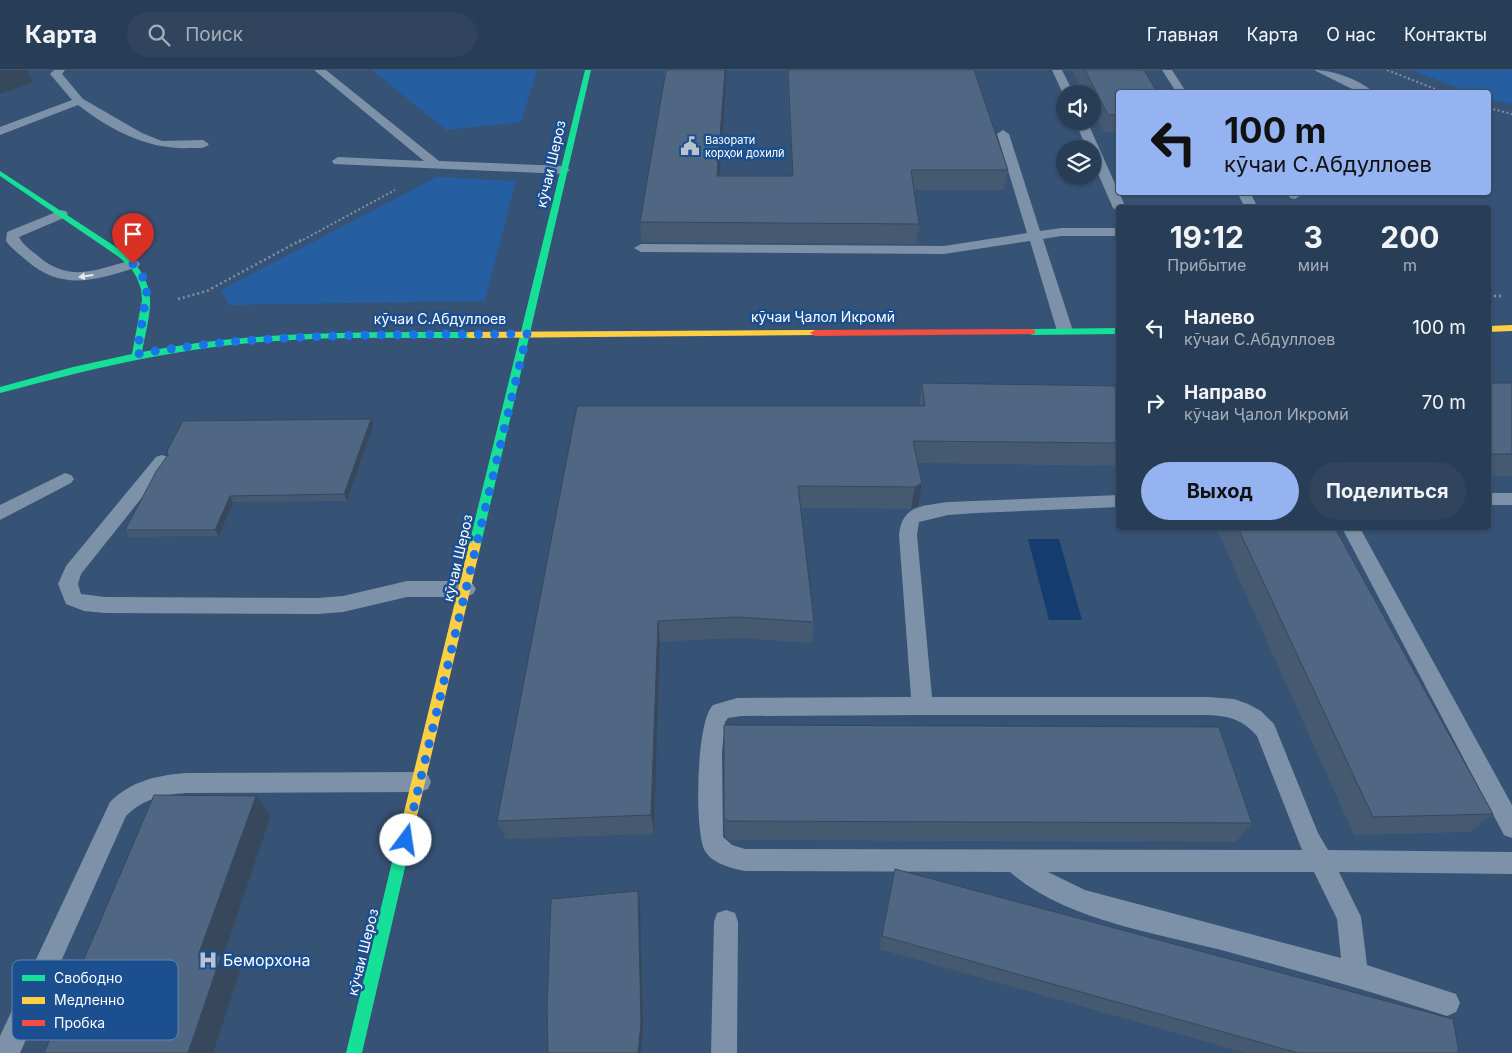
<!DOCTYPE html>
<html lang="ru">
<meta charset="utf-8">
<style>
body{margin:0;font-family:Inter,sans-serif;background:#30455d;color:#f1f3f6;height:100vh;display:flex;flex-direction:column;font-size:19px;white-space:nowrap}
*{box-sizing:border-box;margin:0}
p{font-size:16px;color:#a5aeba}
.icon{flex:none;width:28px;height:28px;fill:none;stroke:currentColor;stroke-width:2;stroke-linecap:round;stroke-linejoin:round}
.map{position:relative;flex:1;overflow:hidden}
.sheet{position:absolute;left:1116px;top:135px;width:375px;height:325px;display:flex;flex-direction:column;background:#283e57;border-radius:5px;box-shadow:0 1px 4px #0004,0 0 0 1px #44576d}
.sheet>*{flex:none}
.top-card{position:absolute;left:1116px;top:20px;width:375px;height:105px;border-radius:5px;box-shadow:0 1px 4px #0004,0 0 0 1px #44576d;background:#95b2f1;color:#111;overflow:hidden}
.tools{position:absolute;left:1056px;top:15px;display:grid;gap:10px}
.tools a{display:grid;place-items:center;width:45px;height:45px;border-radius:50%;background:#283e57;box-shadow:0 1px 4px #0004,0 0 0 1px #44576d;font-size:25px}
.pin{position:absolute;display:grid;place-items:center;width:42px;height:42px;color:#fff;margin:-51px -21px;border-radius:50% 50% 50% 0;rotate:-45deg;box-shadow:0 0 5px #0007}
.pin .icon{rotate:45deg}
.me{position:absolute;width:55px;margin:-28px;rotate:14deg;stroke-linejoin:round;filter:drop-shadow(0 0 4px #0008)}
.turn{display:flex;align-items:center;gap:18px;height:105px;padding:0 25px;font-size:22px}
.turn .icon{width:65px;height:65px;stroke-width:2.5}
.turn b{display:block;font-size:35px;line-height:42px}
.eta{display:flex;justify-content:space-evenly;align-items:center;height:85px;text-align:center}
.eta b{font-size:30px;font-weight:700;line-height:35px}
.button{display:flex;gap:10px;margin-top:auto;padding:10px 25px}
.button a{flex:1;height:58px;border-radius:30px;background:#95b2f1;color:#111;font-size:20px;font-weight:700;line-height:58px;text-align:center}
.button a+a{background:#30455d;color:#f1f3f6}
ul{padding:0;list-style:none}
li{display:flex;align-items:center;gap:15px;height:75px;padding:0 25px}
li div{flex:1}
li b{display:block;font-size:19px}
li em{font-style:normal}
header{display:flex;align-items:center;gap:30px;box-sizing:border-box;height:70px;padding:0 25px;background:#283e57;border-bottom:1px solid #44576d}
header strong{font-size:24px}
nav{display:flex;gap:28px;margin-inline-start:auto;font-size:18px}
.search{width:350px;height:45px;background:#30455d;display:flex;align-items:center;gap:12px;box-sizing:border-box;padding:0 18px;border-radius:28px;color:#a5aeba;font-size:19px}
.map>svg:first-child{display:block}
</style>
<header>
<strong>Карта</strong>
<div class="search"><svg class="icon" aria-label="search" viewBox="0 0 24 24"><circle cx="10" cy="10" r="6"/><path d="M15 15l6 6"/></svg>Поиск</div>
<nav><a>Главная</a><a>Карта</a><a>О нас</a><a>Контакты</a></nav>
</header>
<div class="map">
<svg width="1512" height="983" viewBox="0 0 1512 983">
<rect width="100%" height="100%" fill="#365274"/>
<!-- green -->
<path fill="#265fa1" d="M372,0H537L521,52L446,60Z
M1411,0H1512V34L1489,30V22H1468Z
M437,107L516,111L485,231L229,235L221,220Z"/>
<!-- water -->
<path fill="#153c6e" d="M1028,469H1059L1082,550H1049Z"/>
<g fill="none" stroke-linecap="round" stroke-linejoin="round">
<!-- path-far1 -->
<path stroke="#7d92a8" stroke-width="2" stroke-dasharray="2 2.5" stroke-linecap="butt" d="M1387,0L1443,22
M1489,38L1512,44
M299,172L395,120"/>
<!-- path -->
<path stroke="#7d92a8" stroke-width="2.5" stroke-dasharray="2 3" stroke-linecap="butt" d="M1489,226H1504
M178,229L207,221L301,170"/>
<!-- lane -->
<path fill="#7d92a8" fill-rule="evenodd" d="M54,0H65L62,4L83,29L142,63L162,71L203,70L209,74C205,79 198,78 191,78C148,80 112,61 78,35L0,65V57L72,30L50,4Z
M314,0H326L439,91L564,96L570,100L564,104L334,94L332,91L338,87L424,91Z
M1052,0H1062L1074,24H1065L1064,26Z
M1162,0H1172L1186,22H1176Z
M1314,0C1332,0 1359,9 1373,22H1224L1230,19H1352Z
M1075,51H1087L1126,138H1119V142L1113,138L1092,90V79H1087Z
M1003,60L1009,64L1040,161L1061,158H1119V166H1061L1043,169L1073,261L1070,264H1060L1057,261L1030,171L944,184L641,182L634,178L641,174L944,176L1027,163L997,64Z
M1237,122H1250L1258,138H1245Z
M1287,122H1300L1301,125L1295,129L1290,128Z
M61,140L66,141L68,144L66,147L19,167C22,174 32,181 38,186C71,214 96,199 133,190L138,191L140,194L138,197C96,210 62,222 26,190C19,184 11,178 6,171L7,162Z
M162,385L168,387L171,391L81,504L78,514L81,524L105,527L318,528L343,526L407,511H466L473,514L476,519L473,524L466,527H407L343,542L318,544L105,543L84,541L66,534L58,514L66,496L156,387Z
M65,403L71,405L74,409L71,413L0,450V435Z
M1489,423H1512V435H1489Z
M1119,425V437L977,443L948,445L919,452L917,465L932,627H1208L1234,629L1248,634L1261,641L1274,654L1318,763L1328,780L1512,782V804L1339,802L1361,847L1367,895L1456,924L1460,933L1456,942L1447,946C1373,922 1299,901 1225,881C1156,863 1065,850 1010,802L745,801C731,798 713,794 705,781C694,761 696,651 713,635L737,628L911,627L899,465C902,435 922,436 948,432ZM922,645H1208C1230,646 1243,650 1257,666L1302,780L745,779L732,775L723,767L722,683L725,652L728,648L741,646ZM1048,802H1314L1337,849L1341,888L1085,820Z
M1342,458H1360L1512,735V768L1504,765Z
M420,702L428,705L431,712L428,719L420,722L186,723C162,725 143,729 126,746L20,983H0V966L110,732C131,711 158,705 186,703Z
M726,840L735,843L738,852L737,983H711L714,852L717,843Z"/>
<!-- fast -->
<path fill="#16e098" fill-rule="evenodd" d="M585,0H591L481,474L475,478L469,474Z
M0,101L125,183C161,218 150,238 142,282C251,261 360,262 470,262L475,265L470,268C400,268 330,266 261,272C172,279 86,300 0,323V317L73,297L132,284L142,230L141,219L137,208L131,198L119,187L0,106Z
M1119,258V264L1032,265L1027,262L1032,259Z
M406,756L411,758L413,763L362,983H346L399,763L401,758Z"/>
<!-- slow -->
<path fill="#ffcf43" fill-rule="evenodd" d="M1512,255V261L1489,262V256Z
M815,260L820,263L818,265L470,268L465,265L470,262Z
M475,470L481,474L413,763L411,768L406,770L401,768L399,763L469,474Z"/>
<!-- jam -->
<path fill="#f24e42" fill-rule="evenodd" d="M1032,259L1035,260V264L815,266L810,263L815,260Z"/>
</g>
<!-- wall -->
<path fill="#455971" d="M664,0H727L719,106H792L787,0H974L1008,100L1004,120H914L919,154L916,174L642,172L640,152L664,9Z
M1072,0H1144L1119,22V62H1104L1092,40V24H1084Z
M922,313L1119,316V396L918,393V436L911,439L800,438L814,552L812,573L737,568L660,572L654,764L506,769L497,751L577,336H919Z
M1489,313H1512V406H1489Z
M373,356L347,431L233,432L219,466L130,467L125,460L168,385Z
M1216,458H1335L1493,744L1470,762L1354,765Z
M724,748L1252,753L1236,772L729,770L725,766Z
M895,799L1459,983H1246L879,879L892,813Z"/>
<!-- shaded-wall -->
<path fill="#38485c" d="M0,0H26L33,12L0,24Z
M725,0H727L718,126L717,106Z
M371,349L373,356L347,431L344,424Z
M922,413L918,436L911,439L915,417Z
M230,426L233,432L219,466L215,460Z
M658,551L660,572L654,764L651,745Z
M256,726L271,745L223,887L240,901L213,983H188L198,886Z
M638,821L640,831L643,960L641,983H638Z"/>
<!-- building -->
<path fill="#506783" stroke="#38485c" d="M666,0H725L717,106H793L788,0H974L1008,100H911L919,154L640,152Z
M1085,0H1144L1157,22H1119V45H1108Z
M922,313L1119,316V373L913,371L922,413L915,417L798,416L814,552L737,547L658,551L651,745L497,751L577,336H925Z
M1489,313H1512V384H1489Z
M371,349L344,424L230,426L215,460H125L157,400L168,385L167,381L183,351Z
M1238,458H1335L1493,744L1373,747Z
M724,655L1219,657L1252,753L728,751L724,748Z
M154,725L256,726L198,886H221L188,983H44Z
M895,799L1453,949L1459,983H1298L882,866Z
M638,821L641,953L638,983H548L547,939L551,829Z"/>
<!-- one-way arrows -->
<defs><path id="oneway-solid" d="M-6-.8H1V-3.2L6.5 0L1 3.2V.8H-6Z" transform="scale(1.25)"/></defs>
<use fill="#e5e9ee" href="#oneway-solid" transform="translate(86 206) rotate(172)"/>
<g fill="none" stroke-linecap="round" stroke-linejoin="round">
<!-- route -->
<path stroke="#1a73e8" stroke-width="9" stroke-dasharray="0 16.2" d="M133,194L145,210L147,220L137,284C266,262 396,265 527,264L406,770"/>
</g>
<!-- icons -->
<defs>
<g id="civic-bare" transform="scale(1.5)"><path d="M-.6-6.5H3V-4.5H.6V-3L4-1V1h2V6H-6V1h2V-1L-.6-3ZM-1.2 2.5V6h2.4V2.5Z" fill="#b9c2ce" stroke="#1b4f8f" stroke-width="2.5" paint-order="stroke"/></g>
<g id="hospital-bare" transform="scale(1.5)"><path d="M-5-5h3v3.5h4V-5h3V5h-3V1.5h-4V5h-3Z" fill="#b9c2ce" stroke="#1b4f8f" stroke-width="2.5" paint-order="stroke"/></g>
</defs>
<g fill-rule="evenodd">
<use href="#civic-bare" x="690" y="76"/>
<use href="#hospital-bare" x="208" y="890"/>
</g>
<g text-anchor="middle" stroke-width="5" stroke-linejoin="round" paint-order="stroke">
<!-- far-poi labels -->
<g font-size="11" fill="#fff" stroke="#1b4f8f" text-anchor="start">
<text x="705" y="74">Вазорати<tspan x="705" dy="13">корҳои дохилӣ</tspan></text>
</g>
<!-- street labels -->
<g font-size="14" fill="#fff" stroke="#1b4f8f">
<text transform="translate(551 94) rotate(-77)" y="5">кӯчаи Шероз</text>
<text x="823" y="252">кӯчаи Ҷалол Икромӣ</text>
<text x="440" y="254">кӯчаи С.Абдуллоев</text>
<text transform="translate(458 488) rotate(-77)" y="5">кӯчаи Шероз</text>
<text transform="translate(363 882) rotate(-76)" y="5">кӯчаи Шероз</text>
</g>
<!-- near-poi labels -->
<g font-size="16" fill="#fff" stroke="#1b4f8f" text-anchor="start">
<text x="223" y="896">Беморхона</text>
</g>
</g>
<!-- legend -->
<rect x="12" y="890" width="166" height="80" rx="8" fill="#1b4f8f" stroke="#5f84b1" stroke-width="1"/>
<rect x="22" y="905" width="23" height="6" fill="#16e098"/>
<rect x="22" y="927" width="23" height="7" fill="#ffcf43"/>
<rect x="22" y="950" width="23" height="6" fill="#f24e42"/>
<g font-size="14" fill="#fff">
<text x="54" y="913">Свободно</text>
<text x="54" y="935">Медленно</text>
<text x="54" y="958">Пробка</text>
</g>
</svg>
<div class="tools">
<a><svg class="icon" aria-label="sound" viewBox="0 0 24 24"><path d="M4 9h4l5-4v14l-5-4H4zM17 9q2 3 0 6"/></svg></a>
<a><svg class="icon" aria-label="layers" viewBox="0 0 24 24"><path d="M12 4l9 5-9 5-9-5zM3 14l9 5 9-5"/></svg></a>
</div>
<div class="pin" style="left:133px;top:194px;background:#d93025"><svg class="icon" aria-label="arrive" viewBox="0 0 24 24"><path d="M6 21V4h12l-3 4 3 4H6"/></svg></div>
<svg class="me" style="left:406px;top:770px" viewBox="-20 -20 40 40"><circle r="19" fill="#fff"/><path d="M0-13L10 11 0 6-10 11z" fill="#1a73e8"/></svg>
<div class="top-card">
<div class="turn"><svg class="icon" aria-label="left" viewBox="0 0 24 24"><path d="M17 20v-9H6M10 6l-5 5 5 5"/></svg><div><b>100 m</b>кӯчаи С.Абдуллоев</div></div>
</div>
<section class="sheet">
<div class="eta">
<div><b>19:12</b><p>Прибытие</p></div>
<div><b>3</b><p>мин</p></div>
<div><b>200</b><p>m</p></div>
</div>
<ul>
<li><svg class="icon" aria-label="left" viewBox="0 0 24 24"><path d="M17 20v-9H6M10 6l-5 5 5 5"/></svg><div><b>Налево</b><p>кӯчаи С.Абдуллоев</p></div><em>100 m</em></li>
<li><svg class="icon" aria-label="right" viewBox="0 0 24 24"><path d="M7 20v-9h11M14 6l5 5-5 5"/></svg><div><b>Направо</b><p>кӯчаи Ҷалол Икромӣ</p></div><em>70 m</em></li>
</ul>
<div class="button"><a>Выход</a><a>Поделиться</a></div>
</section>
</div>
